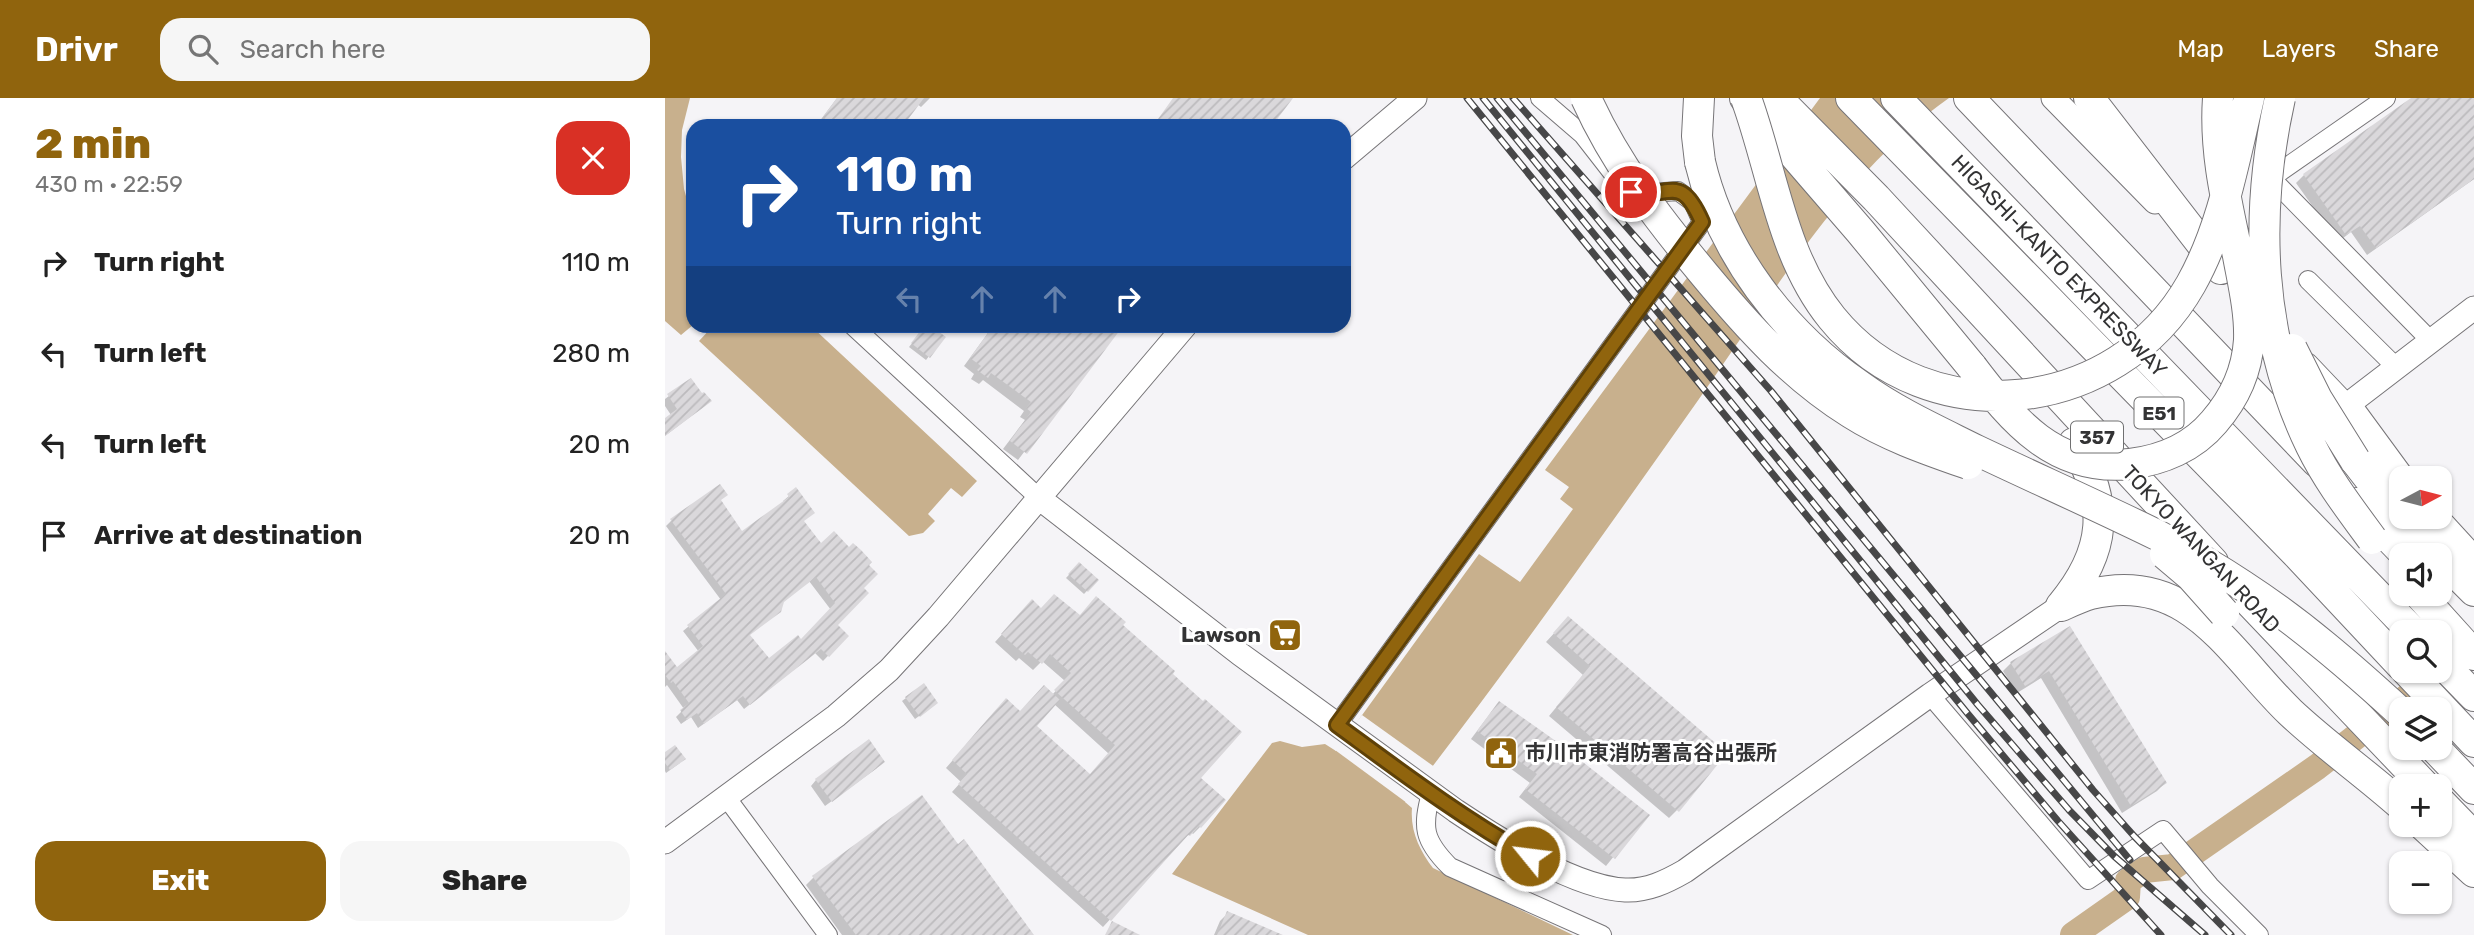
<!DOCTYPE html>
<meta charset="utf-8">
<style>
body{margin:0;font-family:Rubik,"Noto Sans JP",sans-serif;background:#f6f6f6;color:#222;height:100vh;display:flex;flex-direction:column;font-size:26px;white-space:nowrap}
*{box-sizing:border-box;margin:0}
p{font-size:23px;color:#767676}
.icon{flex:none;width:38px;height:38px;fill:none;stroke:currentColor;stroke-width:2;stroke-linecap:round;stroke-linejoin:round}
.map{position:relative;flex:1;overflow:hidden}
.drawer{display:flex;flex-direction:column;background:#fff;width:665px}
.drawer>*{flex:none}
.banner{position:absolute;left:21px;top:21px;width:665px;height:214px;border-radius:21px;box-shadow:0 2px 5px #0004;background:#1a4fa0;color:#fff;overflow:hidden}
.needle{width:46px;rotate:83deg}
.fabs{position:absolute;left:1724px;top:368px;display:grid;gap:14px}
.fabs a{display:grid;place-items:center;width:63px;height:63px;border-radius:14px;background:#fff;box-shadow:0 2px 5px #0004;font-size:35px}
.pin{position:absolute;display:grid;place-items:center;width:60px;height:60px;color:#fff;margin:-30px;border:4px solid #fff;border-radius:50%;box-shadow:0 2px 7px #0007}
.me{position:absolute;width:77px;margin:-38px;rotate:299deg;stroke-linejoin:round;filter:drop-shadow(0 0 5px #0008)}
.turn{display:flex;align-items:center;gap:24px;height:147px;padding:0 35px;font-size:32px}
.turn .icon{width:91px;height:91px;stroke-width:2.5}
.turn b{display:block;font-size:49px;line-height:60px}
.lanes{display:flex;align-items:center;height:66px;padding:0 35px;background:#0003;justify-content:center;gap:35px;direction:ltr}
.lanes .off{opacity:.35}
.round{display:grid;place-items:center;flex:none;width:74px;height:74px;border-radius:21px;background:#f6f6f6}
.overview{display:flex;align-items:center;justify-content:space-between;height:119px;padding:0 35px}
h1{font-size:42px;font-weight:800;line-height:52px;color:#90640d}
.cta{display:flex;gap:14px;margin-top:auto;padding:14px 35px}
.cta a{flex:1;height:80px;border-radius:21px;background:#90640d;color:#fff;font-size:28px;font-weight:800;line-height:80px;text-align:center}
.cta a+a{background:#f6f6f6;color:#222}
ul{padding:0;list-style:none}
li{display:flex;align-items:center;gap:21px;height:91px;padding:0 35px}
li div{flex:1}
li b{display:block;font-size:26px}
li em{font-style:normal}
header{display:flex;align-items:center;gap:42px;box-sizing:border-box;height:98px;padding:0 35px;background:#90640d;color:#fff}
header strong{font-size:33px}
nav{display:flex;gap:38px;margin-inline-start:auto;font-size:24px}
.search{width:490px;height:63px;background:#f6f6f6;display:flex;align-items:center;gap:18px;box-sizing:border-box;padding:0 24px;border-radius:21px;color:#767676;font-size:26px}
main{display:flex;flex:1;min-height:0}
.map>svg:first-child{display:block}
</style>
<header>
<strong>Drivr</strong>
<div class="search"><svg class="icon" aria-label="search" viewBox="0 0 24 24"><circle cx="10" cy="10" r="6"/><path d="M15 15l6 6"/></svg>Search here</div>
<nav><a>Map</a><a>Layers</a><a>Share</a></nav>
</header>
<main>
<section class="drawer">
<div class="overview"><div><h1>2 min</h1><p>430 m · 22:59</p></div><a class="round" style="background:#d93025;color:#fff"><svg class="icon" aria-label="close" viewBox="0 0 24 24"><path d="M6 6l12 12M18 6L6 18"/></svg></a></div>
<ul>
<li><svg class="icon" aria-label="right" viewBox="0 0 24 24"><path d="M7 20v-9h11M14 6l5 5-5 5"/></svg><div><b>Turn right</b></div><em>110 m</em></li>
<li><svg class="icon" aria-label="left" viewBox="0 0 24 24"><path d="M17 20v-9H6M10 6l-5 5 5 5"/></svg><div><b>Turn left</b></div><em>280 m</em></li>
<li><svg class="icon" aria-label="left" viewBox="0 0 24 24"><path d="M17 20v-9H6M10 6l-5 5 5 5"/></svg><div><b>Turn left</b></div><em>20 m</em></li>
<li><svg class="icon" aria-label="arrive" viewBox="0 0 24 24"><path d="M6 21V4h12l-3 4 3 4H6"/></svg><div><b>Arrive at destination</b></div><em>20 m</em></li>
</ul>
<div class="cta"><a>Exit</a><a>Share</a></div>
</section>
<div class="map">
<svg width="1809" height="837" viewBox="0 0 1809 837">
<defs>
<pattern id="building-hatch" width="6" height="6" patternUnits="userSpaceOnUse" patternTransform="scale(1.75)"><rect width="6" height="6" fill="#dad8db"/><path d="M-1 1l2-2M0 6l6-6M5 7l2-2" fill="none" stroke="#bcbabd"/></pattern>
</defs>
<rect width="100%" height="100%" fill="#f5f4f7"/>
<!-- water -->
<path fill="#c8b08d" d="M0,0H25L17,32L16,59L19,91L28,123V227L16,237L0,223Z
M1155,0H1284C1178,75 1108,196 1034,301C938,437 842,573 740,704L747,710C745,733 755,753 768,770L908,837H643L507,776L607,645L615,643L637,649L660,646L671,653L814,456L855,484L908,411L895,401L904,389L880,372Z
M48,228H112L118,230L146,228L312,383L297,399L286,390L263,416L270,423L258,435L244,438L34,243Z"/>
<!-- pier -->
<path fill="#f5f4f7" d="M697,617L771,670L742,705L670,652Z"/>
<!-- shadow -->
<path fill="#0003" fill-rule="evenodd" d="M172,0H265L256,9L252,6L235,28H151Z
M1749,0H1809V81L1702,157L1686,134L1673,144L1631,85L1639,77Z
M261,228L279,239L261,262L244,249Z
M328,228H455L353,362L338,351L360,322L355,319L359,313L318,282L314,286L306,281L309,276L299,268Z
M25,282L38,309L0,338V322L6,317L0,308V301Z
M131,392L137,424L156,448L196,490L171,527L182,538L158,563L150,555L79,611L72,602L33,630L26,619L16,626L11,619L19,611L2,587L0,589V556L12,572L34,554L18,533L56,502L1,428L6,423L54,403L77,435L119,405L118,403ZM144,483L166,512L136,543L103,562L77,541L117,505Z
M414,466L432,482L419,496L401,480Z
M360,511L376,512L456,527L505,576L533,680L535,729L528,736L526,734L438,829L287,694L296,684L281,670L333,610L355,615L387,597L400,583L377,563L368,572L354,560L351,563L330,544ZM389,606L444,656L425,678L369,628Z
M903,520L1012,712L1004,720L884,618L918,577L881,544Z
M1405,530L1500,685L1492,693L1457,715L1376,580L1352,595L1338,573L1346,565Z
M241,600L268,608L250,621L237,603Z
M827,613L982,717L941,768L854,699L865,685L806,641Z
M0,657L15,665L1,675L0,673Z
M212,670L160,708L146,688L151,682Z
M299,744L367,837H177L141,787L149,779L292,748Z
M563,815L614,837H549L555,823Z"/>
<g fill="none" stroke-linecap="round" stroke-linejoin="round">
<!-- river -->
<path stroke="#c8b08d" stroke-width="26" d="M1408,837L1462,799L1463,783L1479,772L1508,769L1652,669L1742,599L1772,578"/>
</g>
<!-- building -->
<path fill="url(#building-hatch)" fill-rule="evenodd" d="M172,0H259L238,28H169L158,19Z
M508,0H628L607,28H488Z
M1746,0H1809V81L1711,150L1695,128L1681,137L1638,76Z
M259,228H266L281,239L265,260L246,245Z
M328,228H458L362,356L345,343L366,314L361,310L366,304L326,275L323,280L312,272L316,268L305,260Z
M26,280L37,295L39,294L47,303L0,338V320L12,311L2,296Z
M55,386L63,397L56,402L77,433L124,399L122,396L131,389L150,415L139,423L156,445L169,433L184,449L188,445L196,452L207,464L204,467L213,476L199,490L204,495L173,527L184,538L164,559L156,551L85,607L78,598L39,626L32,615L22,622L15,612L24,605L8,583L6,585L0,577V553L12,569L38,548L22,527L61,496L5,421ZM151,479L170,505L136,541L133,537L104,560L85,537L116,514L119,504Z
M414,464L434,482L423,494L403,476Z
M389,496L415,517L431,498L461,524L458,527L510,573L508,576L538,603L540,601L577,634L536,680L561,702L536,730L534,728L525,738L523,737L446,823L293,686L302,676L287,662L341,600L355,613L379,587L395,602L372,628L425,676L450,647L389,592L406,575L385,556L377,566L363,554L360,557L336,536L367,501L376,510Z
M903,518L1062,655L1014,714L891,609L925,568L888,535Z
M1405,528L1502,685L1466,708L1384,573L1360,588L1345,564Z
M259,585L273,605L255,619L240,599Z
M834,603L895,646L985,717L950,761L860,691L872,676L812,633Z
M204,641L220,664L167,704L150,681Z
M10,647L21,661L5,672L0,665V654Z
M257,697L293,746L299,741L369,837H191L147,778Z
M562,813L618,837H552Z
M447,823L475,837H440Z"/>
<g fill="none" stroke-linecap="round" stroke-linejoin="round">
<!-- street casing -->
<g stroke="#767477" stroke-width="20">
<path id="street" d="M1721,0L1606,80L1765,242
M1643,182L1730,268
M188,228L374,400
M1265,597L1423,782L1498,732L1545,788L1594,837
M672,627L1037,124L1028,104L1013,93L973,96L960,91L918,37L875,0
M766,695C757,729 758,742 785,769L937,837
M61,699L163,837"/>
</g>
<!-- secondary casing -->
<g stroke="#767477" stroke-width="25">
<path id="secondary" d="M1388,0L1490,104
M679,60L750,0
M1642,267L1681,308L1809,210
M374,400L575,556L791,713C833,741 910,790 960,792C982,793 1001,784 1020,773L1265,597L1396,508
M0,744L171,618L224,572L273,519L520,228"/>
</g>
<!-- highway casing -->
<g stroke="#767477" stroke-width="32">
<path id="highway" d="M1034,0L1032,38L1035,64
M1080,0L1195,133L1307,269
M1112,0L1211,100L1548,464
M1186,0L1631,455L1736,567
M1231,0L1748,534
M1304,0L1652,364
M1424,0L1556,171
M1681,308L1736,383
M1690,362L1714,393L1736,417
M1691,405L1741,457
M1737,418L1773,457
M1766,418L1809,465
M1774,458L1809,493
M1753,495L1809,557
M1577,496L1760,688
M1396,508C1442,453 1445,406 1409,345
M1396,508C1405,504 1416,499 1426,496C1525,472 1565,556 1625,614C1660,647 1700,675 1736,707
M1774,562L1809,598
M1741,572L1809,644
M1769,649L1809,691
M1774,703L1809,739
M1757,726L1809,774"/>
</g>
<!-- street -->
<use href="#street" stroke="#fff" stroke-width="18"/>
<!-- secondary -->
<use href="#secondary" stroke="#fff" stroke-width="23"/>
<!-- highway -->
<use href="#highway" stroke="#fff" stroke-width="30"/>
<!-- rail casing -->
<g stroke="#474748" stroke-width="7">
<path id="rail" d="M802,0L1303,616L1393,723L1496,837
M818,0L1313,607L1404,712L1449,758L1540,837
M832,0L1465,762
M848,0L1106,293L1428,692L1469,738L1566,837"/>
</g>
<!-- rail -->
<use href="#rail" stroke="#fff" stroke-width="4.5" stroke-dasharray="13" stroke-linecap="butt"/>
<!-- highway-bridge casing -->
<g stroke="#767477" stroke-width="32" stroke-linecap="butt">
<path id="highway-bridge" d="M921,0C950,65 994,122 1039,176C1083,229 1127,278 1186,315C1222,338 1263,352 1303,366
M1081,0C1108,74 1116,157 1167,220C1264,339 1452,317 1526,186C1558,129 1569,63 1584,0
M1615,0C1589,116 1593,239 1646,348C1662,381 1685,411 1707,441
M1035,64C1056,154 1119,236 1195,288C1231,314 1271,332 1311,352C1372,381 1433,408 1494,438C1522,453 1550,469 1577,487C1634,524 1686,569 1736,615
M1627,251L1652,301L1690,362
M1307,269C1348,323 1390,374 1465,366C1497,362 1528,349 1549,324C1569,301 1582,273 1584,242C1585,214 1578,185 1573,158C1562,106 1549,54 1553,0
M1500,456L1526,478L1559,515"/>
</g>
<!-- highway-bridge -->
<use href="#highway-bridge" stroke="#fff" stroke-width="30"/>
</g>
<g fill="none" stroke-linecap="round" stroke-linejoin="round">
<!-- route casing -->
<g stroke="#5e4108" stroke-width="18">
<path id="route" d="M865,758C797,720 735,673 672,627L1037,124C1015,74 1006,101 966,94"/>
</g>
<!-- route -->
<use href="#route" stroke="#90640d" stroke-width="12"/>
</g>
<!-- icons -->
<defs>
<g id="supermarket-square" transform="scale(1.75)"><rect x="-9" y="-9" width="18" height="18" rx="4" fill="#90640d" stroke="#fff"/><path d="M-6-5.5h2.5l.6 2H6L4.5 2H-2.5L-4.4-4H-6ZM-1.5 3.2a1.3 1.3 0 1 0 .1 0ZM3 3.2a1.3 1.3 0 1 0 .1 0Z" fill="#fff"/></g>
<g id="civic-square" transform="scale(1.75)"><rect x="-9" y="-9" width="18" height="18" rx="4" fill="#90640d" stroke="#fff"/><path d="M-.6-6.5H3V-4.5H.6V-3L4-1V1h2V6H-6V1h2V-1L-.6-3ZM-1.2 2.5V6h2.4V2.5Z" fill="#fff"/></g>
</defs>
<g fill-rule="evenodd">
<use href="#supermarket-square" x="620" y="537"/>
<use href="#civic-square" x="836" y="655"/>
</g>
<g text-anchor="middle" stroke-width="6" stroke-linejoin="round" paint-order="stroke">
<!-- shield labels -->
<g fill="#fff" stroke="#707071" stroke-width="2">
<rect x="1469.5" y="299.5" width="49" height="31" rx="5"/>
<rect x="1406" y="323.5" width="52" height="31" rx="5"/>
</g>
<g font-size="19" font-weight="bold" fill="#333334">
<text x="1494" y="322">E51</text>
<text x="1432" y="346">357</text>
</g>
<!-- street labels -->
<g font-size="21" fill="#333334" stroke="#fff">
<text transform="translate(1394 168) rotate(46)" y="7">HIGASHI-KANTO EXPRESSWAY</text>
<text transform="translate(1536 451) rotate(47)" y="7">TOKYO WANGAN ROAD</text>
</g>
<!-- poi labels -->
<g font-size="21" font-weight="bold" fill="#333334" stroke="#fff" text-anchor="end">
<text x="596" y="544">Lawson</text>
<text x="860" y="662" text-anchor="start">市川市東消防署高谷出張所</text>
</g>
</g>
</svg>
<div class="fabs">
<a><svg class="needle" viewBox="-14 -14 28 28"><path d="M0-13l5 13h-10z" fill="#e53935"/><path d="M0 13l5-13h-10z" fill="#767676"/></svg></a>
<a><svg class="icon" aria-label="sound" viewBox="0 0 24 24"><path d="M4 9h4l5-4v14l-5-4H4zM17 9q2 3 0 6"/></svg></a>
<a><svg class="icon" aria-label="search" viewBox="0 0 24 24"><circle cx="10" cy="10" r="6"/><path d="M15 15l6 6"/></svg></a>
<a><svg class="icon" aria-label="layers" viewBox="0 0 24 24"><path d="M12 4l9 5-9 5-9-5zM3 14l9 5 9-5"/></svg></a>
<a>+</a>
<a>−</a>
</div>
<div class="pin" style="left:966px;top:94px;background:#d93025"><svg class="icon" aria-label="arrive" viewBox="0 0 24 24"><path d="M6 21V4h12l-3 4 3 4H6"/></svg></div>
<svg class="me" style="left:865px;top:758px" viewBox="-20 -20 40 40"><circle r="17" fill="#90640d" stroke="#fff" stroke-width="3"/><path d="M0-11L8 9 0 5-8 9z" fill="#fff"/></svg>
<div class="banner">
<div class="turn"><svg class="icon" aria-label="right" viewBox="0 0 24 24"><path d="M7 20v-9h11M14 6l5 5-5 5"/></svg><div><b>110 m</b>Turn right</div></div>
<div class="lanes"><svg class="icon off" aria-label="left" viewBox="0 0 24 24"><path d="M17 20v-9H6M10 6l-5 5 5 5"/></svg><svg class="icon off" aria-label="ahead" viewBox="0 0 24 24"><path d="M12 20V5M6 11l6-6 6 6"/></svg><svg class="icon off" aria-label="ahead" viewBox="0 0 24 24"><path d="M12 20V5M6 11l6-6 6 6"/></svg><svg class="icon" aria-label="right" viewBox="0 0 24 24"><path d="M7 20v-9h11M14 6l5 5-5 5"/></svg></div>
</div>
</div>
</main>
